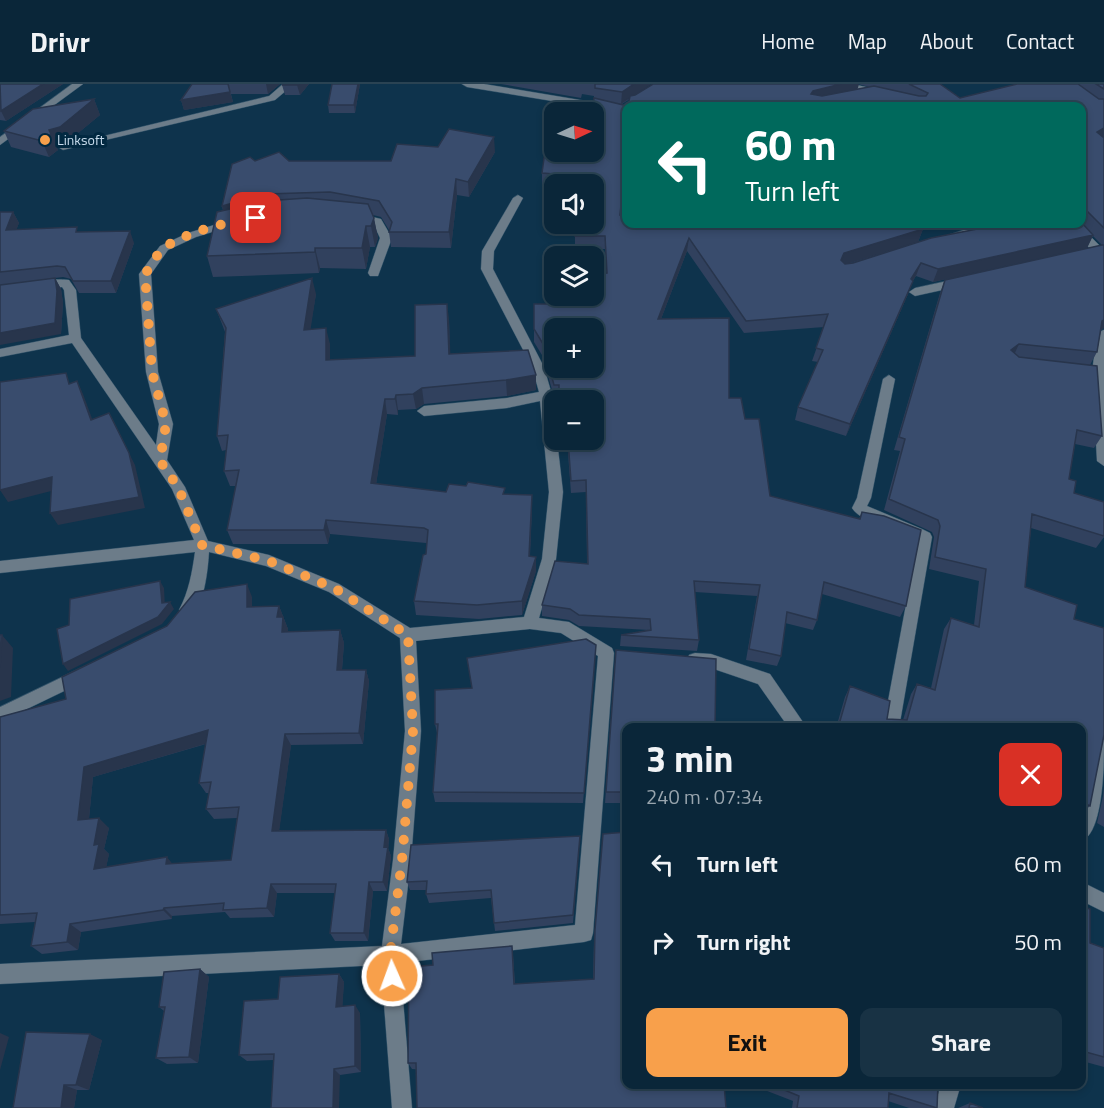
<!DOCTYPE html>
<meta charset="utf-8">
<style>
body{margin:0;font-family:"Titillium Web",sans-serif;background:#183244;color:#f1f3f6;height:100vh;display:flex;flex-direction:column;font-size:22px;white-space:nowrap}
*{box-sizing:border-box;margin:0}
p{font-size:20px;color:#99a5ae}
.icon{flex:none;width:33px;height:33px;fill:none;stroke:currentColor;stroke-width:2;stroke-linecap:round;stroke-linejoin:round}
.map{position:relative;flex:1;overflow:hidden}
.details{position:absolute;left:622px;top:639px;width:464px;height:366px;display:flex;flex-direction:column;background:#0a2639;border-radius:12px;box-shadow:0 3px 9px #0003,0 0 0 2px #2a4353}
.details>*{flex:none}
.top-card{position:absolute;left:622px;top:18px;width:464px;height:126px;border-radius:12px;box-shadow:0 3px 9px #0003,0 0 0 2px #2a4353;background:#00695c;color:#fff;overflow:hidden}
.needle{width:39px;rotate:86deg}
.fabs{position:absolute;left:544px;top:18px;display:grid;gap:12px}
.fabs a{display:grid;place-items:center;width:60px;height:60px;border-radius:12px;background:#0a2639;box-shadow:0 3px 9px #0003,0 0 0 2px #2a4353;font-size:30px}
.pin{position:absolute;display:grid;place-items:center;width:51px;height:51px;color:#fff;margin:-26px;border-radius:12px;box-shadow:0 3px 9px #0006}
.me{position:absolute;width:66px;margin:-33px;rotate:358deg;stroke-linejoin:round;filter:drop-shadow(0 0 4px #0008)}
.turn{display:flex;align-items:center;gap:21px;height:126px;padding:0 24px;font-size:27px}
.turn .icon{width:78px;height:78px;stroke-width:2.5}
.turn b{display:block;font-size:42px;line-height:51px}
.round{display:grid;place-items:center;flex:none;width:63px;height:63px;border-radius:12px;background:#183244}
.headline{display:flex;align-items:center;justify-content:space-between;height:102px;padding:0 24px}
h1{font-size:36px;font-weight:700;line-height:45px}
.cta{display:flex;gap:12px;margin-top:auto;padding:12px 24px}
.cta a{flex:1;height:69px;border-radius:12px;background:#f8a04b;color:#111;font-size:24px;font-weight:700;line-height:69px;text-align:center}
.cta a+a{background:#183244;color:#f1f3f6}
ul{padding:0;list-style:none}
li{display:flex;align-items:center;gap:18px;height:78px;padding:0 24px}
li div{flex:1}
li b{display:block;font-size:22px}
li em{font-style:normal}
header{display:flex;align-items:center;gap:36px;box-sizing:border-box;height:84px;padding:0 30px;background:#0a2639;border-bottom:2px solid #2a4353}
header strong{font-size:28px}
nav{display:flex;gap:33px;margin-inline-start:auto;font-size:21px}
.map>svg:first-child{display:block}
</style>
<header>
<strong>Drivr</strong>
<nav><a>Home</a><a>Map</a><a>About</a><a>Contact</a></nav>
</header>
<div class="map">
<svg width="1104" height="1024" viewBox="0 0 1104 1024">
<rect width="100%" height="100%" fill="#0e334c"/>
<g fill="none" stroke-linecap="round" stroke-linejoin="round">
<!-- minor casing -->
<g stroke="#305269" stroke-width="1">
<path id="minor" d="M72,0H83L0,61V53Z
M283,0H294L275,16L63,66L58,63L269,12Z
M462,0H484L622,23L627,25V32L619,28L467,3Z
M847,0C860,0 913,14 922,22C905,24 861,11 847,0Z
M518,111L523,114L494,167L493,185L544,283L552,311L555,356H557L563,408L556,475L539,534L569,538L612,564L614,569L593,849L591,856L584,858L400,879L412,1024H392L381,881L0,900V880L382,862L393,776L405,647L400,554L329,508L266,482L209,468C208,483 204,538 182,530L179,526C189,507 192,489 195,468L0,489V477L194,456L172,405L72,259L0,273V265L69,251L64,206L62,203L0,211V203C18,202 54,193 69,196L76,206L81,254L156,361L159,340L146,288L139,190L160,162L188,149L227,137H235V141L196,153L168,166L151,190L158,288L173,340L167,376L185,403L208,457L269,471L339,500L410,544L524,533L542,475L549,408L540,317L507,324L424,332L417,327L424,322L507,314L539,308L532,283L481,185L482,167L513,114ZM530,545L561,549L598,572L575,841L401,860L411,776L421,647L416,557Z
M356,129L381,135L392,154L378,192H370L368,189L380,154L373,139L352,134V130Z
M982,140H998L955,154L949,151Z
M1066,140H1078L1104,166V176L1100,175Z
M961,194L967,198L965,201L915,212L909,208L915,204Z
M1103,246H1104V382L1097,377L1092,288L1097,250Z
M889,291L895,295L871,414L867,422L922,445L930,449L932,453L899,644H883L918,456C901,448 861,439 852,424L857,414L883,295Z
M695,569L711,570L770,590L807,644H789L758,600L711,584L689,581L687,576L689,571Z
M81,584L87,586L89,591L87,596L0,638V623Z
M1104,655C1104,679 1104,747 1082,757V730L1096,663L1098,658Z
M1082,798L1104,809V828L1082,817Z
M941,1000H961L954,1024H934Z"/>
</g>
<!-- minor -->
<use href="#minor" fill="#6c7c89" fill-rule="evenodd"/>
</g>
<!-- wall -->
<path fill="#31415e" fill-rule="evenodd" d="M0,0H63L6,37L0,36Z
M192,0H280L268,10H231L233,18L184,26L181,16Z
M284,0H309L300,11H285L282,1Z
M360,0L355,29H329L328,21Z
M501,0H651L634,11L653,0H940L960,14L1017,0H1104V244L1101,246L1097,268L1090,281L1102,352L1094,364L1075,360L1069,395L1074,409L1104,418V453L1096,464L1031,444L1025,503L1074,535L1090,722L1082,729V644H836L845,613L850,602L887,635L903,636L911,610L917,600L931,604L944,545L951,534L974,541L979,497L929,485L934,453L932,448L884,426L900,367L894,366L940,209L945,196L1102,161L1093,152L1087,164L933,198L916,192L912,198L908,210L846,352L795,336L798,323L818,278L812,277L824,243L744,249L687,167L661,235L729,314L745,335L770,412L859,435L862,428L906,522L900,533L822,510L817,536L813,546L785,539L781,572L777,582L746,576L757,512L695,508L699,556L697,567L620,562L621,551L649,546L579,542L569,536L542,532V521L587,480L586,408L571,409L567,356H594L559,313H554L545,281V276L534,258V245L574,220L606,189L605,165H575V152L594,100H555V103L542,102V89L594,68V12L582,10L581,14ZM858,0L869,3L857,5ZM630,15L628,22L622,20ZM627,22H1082V140H992L991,142L853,179L848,180L918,158L923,145L627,140Z
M94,15L100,31L66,59L56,62L58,66L49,73L11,63L4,47Z
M495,68L469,113L457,111L451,164L391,163L389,148V146L381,133L373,131L378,154L375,163H370L366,185L320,184L319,189L213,193L207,172L223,127L222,122L255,77H391Z
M0,128H13L19,139L16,146L79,148L134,159L116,209H79L71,195L63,193L55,194L61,205L63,219L61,250L0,201Z
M316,210L310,245L330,260V276L415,272L449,235L450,270L536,306L507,312L424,320L416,325L398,326V331L387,330L376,400L446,408L532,411V425L530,472L536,487L522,531L479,535L416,531L414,517L426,470L427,459H426L330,450L328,460H233L227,446L236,402H230L224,387L226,366L222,367L217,352L225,248L222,240L216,225Z
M252,513V523L279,522L288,545V548L340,546L344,559L342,586H366L369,597L363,660L291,661L279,746H386L389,755L388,764L391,772L387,807H373L368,857H335L330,849L335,809H277L274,833L230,834L225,828L172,832V835L81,848L78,866L42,870L31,862L35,838L0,840V633L66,615ZM206,660L199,699L206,709H209L206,725L214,735L237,734L231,776L106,783L109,770L104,765L109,744L89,735L93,693Z
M596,561L583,719L435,718L433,708L437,649L435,640L472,604Z
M615,578L627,644V1000L412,985L408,979L433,881L513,871L515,900L593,895L594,854L603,750L624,749V719H605Z
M1104,704V743L1097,739L1103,712Z
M580,752L573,839L495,847L491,814L429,819L426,810V806H410L407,798Z
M1082,822L1090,859L1104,864V983L1082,977Z
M200,885L209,893L198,979L167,980L156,974L164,927L159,923Z
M339,890L344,898L342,923L360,929L361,988L340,991L274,976L247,977L239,971L278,915Z
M102,956L89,1006H77L74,1024H13Z
M749,1000H938L937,1024H909L888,1017V1024H792L793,1017Z
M970,1019L983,1024H958Z"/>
<!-- shaded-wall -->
<path fill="#28354c" d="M43,0H63L6,37L1,27Z
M266,0H280L268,10Z
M299,0H309L300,11L297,1Z
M358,0H360L355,29L354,21Z
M634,0H651L621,20L622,8Z
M841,0H859L857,7L810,20L811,10L813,7Z
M230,8L233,18L184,26L181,16Z
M94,15L100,31L66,59L56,62L58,66L49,73L42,57L49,46Z
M1104,44V54L1097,48Z
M494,53L495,68L469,113L468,98Z
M456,95L457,111L451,164L449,148Z
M266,110L270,126L226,137L222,122Z
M627,119V131L620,134L621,121Z
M13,128L19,139L12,158L6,146Z
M374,134L378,154L375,163L371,142Z
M366,142L370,163L366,185L362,164Z
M923,145L918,158L840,182L841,176L844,169Z
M130,147L134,159L116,209L111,197Z
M1093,151L1087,164L933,198L938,185Z
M689,154L687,167L656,248L658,235Z
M315,164L320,184L319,189L315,168Z
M921,179L916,192L912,198L908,210L846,352L850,340L911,195Z
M55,194L61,205L63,219L61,250L0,261V249Z
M312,194L316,210L308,262L304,246Z
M447,220L449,235L451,285L449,270Z
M1104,236V244L1095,250L1102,237Z
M326,244L330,260V292L326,276Z
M1019,260L1013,273L1011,266Z
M536,291V306L507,312L506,296Z
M77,297L83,310L97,348L91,336Z
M422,304L424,320L416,325L413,310Z
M396,311L398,326V331L395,315Z
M385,315L387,330L374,414L371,399Z
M129,369L135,381L145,424L58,441L50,429Z
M52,393L59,405L8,418L0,406Z
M532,411V425L529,486V472Z
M326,436L330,450L328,460L324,446Z
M536,473V487L522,531V517Z
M160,497L164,504L165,524L170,518L174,525L162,540L68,587L63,580L162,519Z
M247,500L252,513V536L247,523Z
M279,522L288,545L287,560L282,548L277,533Z
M340,546L344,559L341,598L337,586Z
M2,551L13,564L11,613L0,617V584Z
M366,586L369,597L363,660L359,649Z
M208,646L215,657L93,693L88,745L78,736L84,683Z
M285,650L291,661L278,756L272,747Z
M99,734L109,744L104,765L109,770L104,794L94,785V761Z
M386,746L389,755L388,764L391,772L387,807L383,798L384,763Z
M167,773L175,783L166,780Z
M369,798L373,807L368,857L364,849Z
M271,800L277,809L274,833L267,824Z
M164,824L172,832V835L163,826Z
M70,840L81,848L78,866L67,858Z
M200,885L209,893L198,979L189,973Z
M339,890L344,898L342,931L336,923Z
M355,921L360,929L361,988L355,982Z
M0,949L9,953L0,986Z
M90,950L102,956L89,1006L76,1001Z
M334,985L340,991L339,1024H333Z
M64,1001L77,1006L74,1024H61Z"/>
<!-- building -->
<path fill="#394c6d" stroke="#28354c" stroke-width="1.5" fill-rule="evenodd" d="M0,0H43L1,27Z
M192,0H228L230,8L181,16Z
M284,0H299L297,1H282Z
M332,0H358L354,21H328Z
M595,0H634L622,8L595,4Z
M653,0H841L813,7L811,10L822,12L874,2L919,12H926L928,9L909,0H940L960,14L1017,0H1078L1099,15H1104V44L1097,48L1103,53H1104V144L1086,126H1082V22H627V119L621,121L620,131H627V140H650L648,142L656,140H918L923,145L844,169L841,176L845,180L853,179L931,154L1003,140L1082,139L1093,151L938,185L921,179L911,195L913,197L850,340L798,323L823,266L816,264L828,230L746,237L689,154L658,235L729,234V314H741L745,335H759L770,412L860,435L862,428L884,432L921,446L906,522L824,498L817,536L787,528L781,572L749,565L760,501L694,497L699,556L621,551L651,546L650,535L579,531L570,525L542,521L555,477L588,480L586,396L571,397L568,356H594V316H559V301H554L545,268H548L534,245V220H574L576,212H594V190L607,189L605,152H575L579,140H594V100H591L594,93L542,89L546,60L555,61V68H594V28H593L594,14L628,22L630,12L635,11ZM555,244H594V284H555Z
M1096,0H1104V5Z
M94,15L60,43L49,46L51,50L42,57L4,47L33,25Z
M449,45L494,53L468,98L456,95L449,148H389L392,138L379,117L330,108L266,110L222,122L232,80L250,73L255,77L279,68L289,77H391L397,60L438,63Z
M307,114L368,120L374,134L371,142H366L362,164H315V168L207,172L217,128L265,117Z
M0,128H13L6,146L77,143L76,148L130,147L111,197H73L65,183L57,182L0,188Z
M1102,161H1104V236L1102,237L1097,268L1019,260L1011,266L1019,273L1097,282L1102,352L1077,346L1069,395L1076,397L1074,409L1104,418V452L1032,430L1025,503L1077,521L1074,535L1104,544V651L1090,722L1082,718V644H838L850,602L890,617L887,635L907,636L917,600L935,606L951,534L979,543L986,485L935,473L940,442L938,436L889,415L905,355L899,353L945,196Z
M55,194L57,207L55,239L0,249V201Z
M312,194L304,246L326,244V276L415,272V221L447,220L449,270L528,266L536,291L506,296L422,304L413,310L396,311L395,315H385L371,399L446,408L449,400L466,402L468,398L505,404L503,410L532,411L529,472L536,473L522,517L477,521L414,517L423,471L426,470L428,446L424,444L326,436L324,446H227L239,386L224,387L228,351L217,352L226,244L216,225Z
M66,289L69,300L77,297L91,336L109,329L129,369L139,413L50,429L52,393L0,406V298Z
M160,497L162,519L170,518L158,533L63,580L57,545L69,541L70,515Z
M247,500V523L279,522L277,533H283L282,548L340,546L337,586H366L359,649L285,650L272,747L386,746L384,763L388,762L383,798H369L364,849H330L336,800H271L267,824L223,826L224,819L164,824L163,826L70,840L67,858L31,862L37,829L0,831V633L66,615L62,593L167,542L195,508ZM208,646L199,699L211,698L206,725L239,723L231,776L166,780L167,773L94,785L99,760L94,761L99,734L78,736L84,683Z
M0,551H2L0,584Z
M586,555L596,561L584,709L433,708L438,640H435V606L472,604L467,574Z
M616,566L716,575L715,644H627V1000H724L726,1024H417L416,979H408L409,883L433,881L432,869L512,862L514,900L594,895L595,846L603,750L626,748L625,708H606Z
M580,752L573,831L494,839L491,806L426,810L427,797L407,798L411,761Z
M1082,822L1090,825V859L1104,864V973L1082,967Z
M200,885L189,973L156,974L165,923H159L164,888Z
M339,890L336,923L355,921V982L334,985L333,1024H271L274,970L239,971L244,917L278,915L280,893Z
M26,948L90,950L76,1001H64L61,1024H13Z
M770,1000H938L937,1024L889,1009L888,1024H797L799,1012Z
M970,1019L983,1024H969Z"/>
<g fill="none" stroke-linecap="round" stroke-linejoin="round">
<!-- route -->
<path stroke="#f8a04b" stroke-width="10" stroke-dasharray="0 18" d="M256,134C227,138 190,147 165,163C157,169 151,182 145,190L152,288L166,340L160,377L178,403L202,461L269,477L334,504L408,551L413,647L402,776L390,871L392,892"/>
</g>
<!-- markers -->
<circle fill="#f8a04b" stroke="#022941" stroke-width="2" cx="45" cy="56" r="6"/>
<g text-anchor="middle" stroke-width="6" stroke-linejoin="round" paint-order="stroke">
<!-- far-poi labels -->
<g font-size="14" fill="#c9dded" stroke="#022941" text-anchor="start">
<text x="57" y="61">Linksoft</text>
</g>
</g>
</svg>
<div class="fabs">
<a><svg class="needle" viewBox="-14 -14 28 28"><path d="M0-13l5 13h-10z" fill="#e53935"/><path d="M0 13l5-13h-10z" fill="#99a5ae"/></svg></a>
<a><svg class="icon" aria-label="sound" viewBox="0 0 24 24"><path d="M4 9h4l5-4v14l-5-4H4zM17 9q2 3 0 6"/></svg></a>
<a><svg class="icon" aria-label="layers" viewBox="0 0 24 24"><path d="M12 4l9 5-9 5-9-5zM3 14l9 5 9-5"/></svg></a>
<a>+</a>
<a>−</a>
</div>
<div class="pin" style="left:256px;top:134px;background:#d93025"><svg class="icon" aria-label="arrive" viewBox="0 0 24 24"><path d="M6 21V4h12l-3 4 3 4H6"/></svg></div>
<svg class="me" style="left:392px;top:892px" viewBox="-20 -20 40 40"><circle r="17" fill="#f8a04b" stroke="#fff" stroke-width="3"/><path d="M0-11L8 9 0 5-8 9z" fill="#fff"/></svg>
<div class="top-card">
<div class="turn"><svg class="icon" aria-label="left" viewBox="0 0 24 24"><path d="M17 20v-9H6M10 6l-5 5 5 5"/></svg><div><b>60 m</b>Turn left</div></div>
</div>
<section class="details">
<div class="headline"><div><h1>3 min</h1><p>240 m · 07:34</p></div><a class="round" style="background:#d93025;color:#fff"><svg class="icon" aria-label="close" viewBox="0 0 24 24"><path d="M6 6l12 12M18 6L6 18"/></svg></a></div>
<ul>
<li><svg class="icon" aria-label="left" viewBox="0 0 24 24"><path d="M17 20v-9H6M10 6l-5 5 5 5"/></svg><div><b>Turn left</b></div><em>60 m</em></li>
<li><svg class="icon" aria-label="right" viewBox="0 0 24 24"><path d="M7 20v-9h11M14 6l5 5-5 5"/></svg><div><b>Turn right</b></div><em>50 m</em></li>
</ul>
<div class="cta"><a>Exit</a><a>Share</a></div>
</section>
</div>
